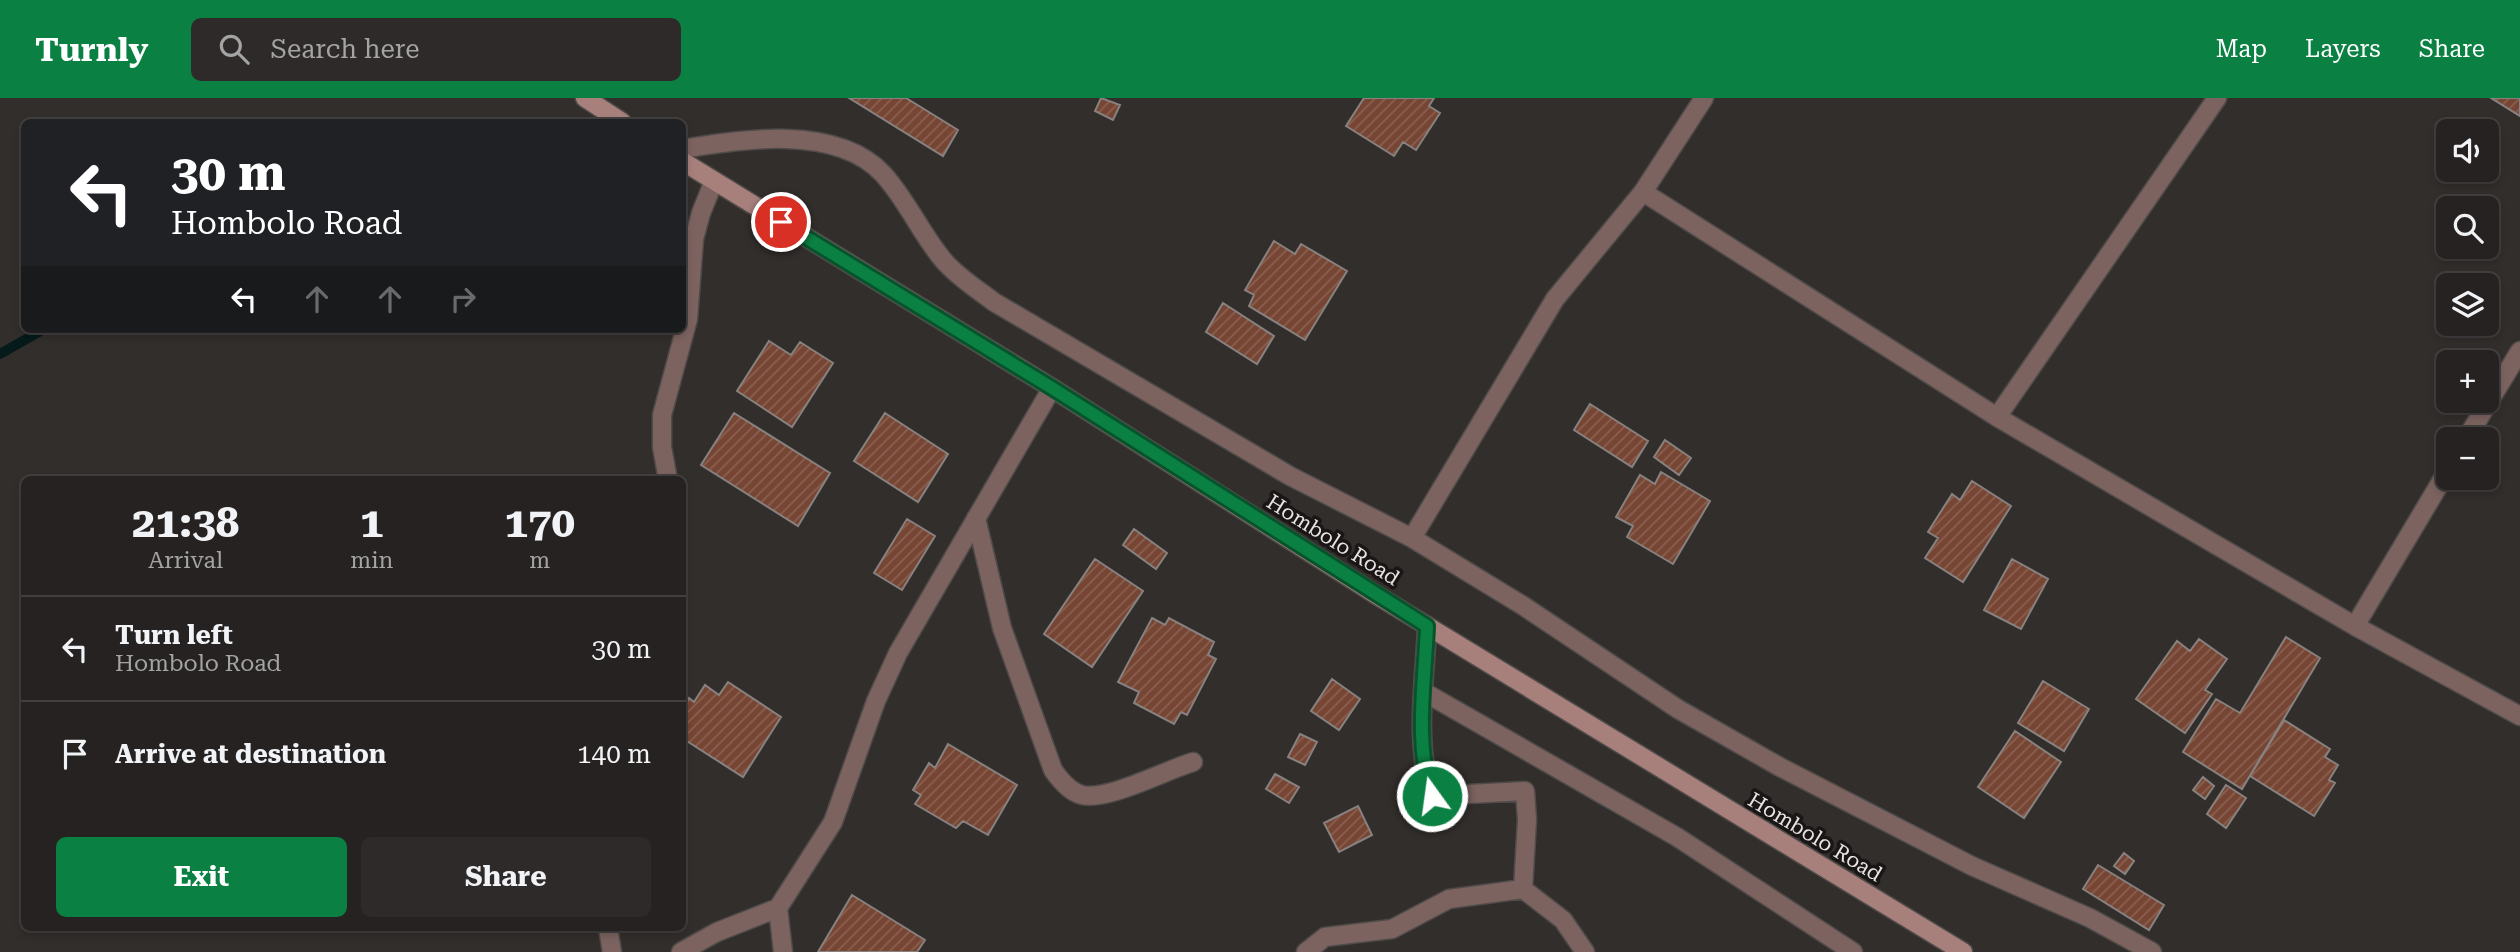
<!DOCTYPE html>
<meta charset="utf-8">
<style>
body{margin:0;font-family:"Roboto Serif",serif;background:#2e2a2a;color:#f1f3f6;height:100vh;display:flex;flex-direction:column;font-size:26px;white-space:nowrap}
*{box-sizing:border-box;margin:0}
p{font-size:23px;color:#a4a4a5}
.icon{flex:none;width:38px;height:38px;fill:none;stroke:currentColor;stroke-width:2;stroke-linecap:round;stroke-linejoin:round}
.map{position:relative;flex:1;overflow:hidden}
.sheet{position:absolute;left:21px;top:378px;width:665px;height:455px;display:flex;flex-direction:column;background:#262221;border-radius:10px;box-shadow:0 4px 10px #0003,0 0 0 2px #423f3f}
.sheet>*{flex:none}
.banner{position:absolute;left:21px;top:21px;width:665px;height:214px;border-radius:10px;box-shadow:0 4px 10px #0003,0 0 0 2px #423f3f;background:#202124;color:#fff;overflow:hidden}
.controls{position:absolute;left:2436px;top:21px;display:grid;gap:14px}
.controls a{display:grid;place-items:center;width:63px;height:63px;border-radius:10px;background:#262221;box-shadow:0 4px 10px #0003,0 0 0 2px #423f3f;font-size:35px}
.pin{position:absolute;display:grid;place-items:center;width:60px;height:60px;color:#fff;margin:-30px;border:4px solid #fff;border-radius:50%;box-shadow:0 2px 7px #0007}
.me{position:absolute;width:77px;margin:-38px;rotate:346deg;stroke-linejoin:round;filter:drop-shadow(0 0 5px #0008)}
.turn{display:flex;align-items:center;gap:24px;height:147px;padding:0 35px;font-size:32px}
.turn .icon{width:91px;height:91px;stroke-width:2.5}
.turn b{display:block;font-size:49px;line-height:60px}
.lanes{display:flex;align-items:center;height:66px;padding:0 35px;background:#0003;justify-content:center;gap:35px;direction:ltr}
.lanes .off{opacity:.35}
.eta{display:flex;justify-content:space-evenly;align-items:center;height:119px;text-align:center}
.eta b{font-size:42px;font-weight:700;line-height:49px}
.action{display:flex;gap:14px;margin-top:auto;padding:14px 35px}
.action a{flex:1;height:80px;border-radius:10px;background:#0b8043;color:#fff;font-size:28px;font-weight:700;line-height:80px;text-align:center}
.action a+a{background:#2e2a2a;color:#f1f3f6}
ul{padding:0;list-style:none}
li{display:flex;align-items:center;gap:21px;height:105px;padding:0 35px;border-top:2px solid #423f3f}
li div{flex:1}
li b{display:block;font-size:26px}
li em{font-style:normal}
header{display:flex;align-items:center;gap:42px;box-sizing:border-box;height:98px;padding:0 35px;background:#0b8043;color:#fff}
header strong{font-size:33px}
nav{display:flex;gap:38px;margin-inline-start:auto;font-size:24px}
.search{width:490px;height:63px;background:#2e2a2a;display:flex;align-items:center;gap:18px;box-sizing:border-box;padding:0 24px;border-radius:10px;color:#a4a4a5;font-size:26px}
.map>svg:first-child{display:block}
</style>
<header>
<strong>Turnly</strong>
<div class="search"><svg class="icon" aria-label="search" viewBox="0 0 24 24"><circle cx="10" cy="10" r="6"/><path d="M15 15l6 6"/></svg>Search here</div>
<nav><a>Map</a><a>Layers</a><a>Share</a></nav>
</header>
<div class="map">
<svg width="2520" height="854" viewBox="0 0 2520 854">
<defs>
<pattern id="building-hatch" width="6" height="6" patternUnits="userSpaceOnUse" patternTransform="scale(1.75)"><rect width="6" height="6" fill="#764533"/><path d="M-1 1l2-2M0 6l6-6M5 7l2-2" fill="none" stroke="#8a6050"/></pattern>
</defs>
<rect width="100%" height="100%" fill="#322e2c"/>
<g fill="none" stroke-linecap="round" stroke-linejoin="round">
<!-- stream -->
<path stroke="#041a1b" stroke-width="10" d="M0,256L44,231"/>
</g>
<!-- building -->
<path fill="url(#building-hatch)" stroke="#87817f" stroke-width="2" d="M849,0H906L958,32L943,58Z
M1101,0L1120,7L1113,22L1095,13Z
M1364,0H1434L1429,8L1440,15L1416,52L1403,44L1394,58L1346,28Z
M2491,0H2520V18Z
M1274,143L1295,156L1301,146L1347,173L1305,242L1249,208L1254,197L1245,192Z
M1223,205L1274,238L1257,266L1206,234Z
M769,243L791,257L800,244L833,265L792,329L737,293Z
M1590,306L1648,343L1632,369L1574,332Z
M734,315L830,375L798,428L701,367Z
M885,315L948,356L918,404L854,363Z
M1665,342L1691,360L1679,377L1654,359Z
M1661,374L1710,403L1673,466L1627,439L1633,428L1616,419L1640,377L1655,386Z
M1972,383L2011,408L1963,484L1925,460L1938,440L1928,434L1952,396L1960,402Z
M907,421L935,438L902,492L874,475Z
M1134,431L1167,455L1156,471L1123,447Z
M1095,461L1143,493L1092,569L1044,536Z
M2012,461L2048,481L2021,531L1984,512Z
M1152,520L1165,527L1169,520L1214,544L1208,557L1216,561L1187,617L1181,614L1174,626L1134,605L1139,594L1118,584Z
M2286,539L2320,560L2242,691L2183,654L2216,601L2240,615Z
M2199,541L2227,561L2205,592L2212,596L2185,635L2136,601L2177,543L2190,553Z
M1332,581L1360,601L1339,632L1311,613Z
M2043,583L2089,611L2064,653L2018,625Z
M728,584L781,619L743,679L682,640V610L689,600L694,604L705,587L719,597Z
M2284,622L2330,651L2325,659L2338,667L2329,682L2335,685L2314,718L2250,678Z
M2015,633L2061,664L2024,720L1978,689Z
M1300,636L1317,644L1305,667L1288,659Z
M948,646L1017,687L988,737L963,723L956,730L915,706L921,697L913,692L929,665L935,670Z
M1275,676L1299,689L1289,705L1266,691Z
M2203,679L2214,688L2205,701L2193,692Z
M2226,687L2246,700L2226,730L2207,716Z
M1358,708L1372,737L1339,754L1324,725Z
M2124,755L2134,763L2125,776L2114,768Z
M2098,767L2164,807L2149,832L2083,791Z
M852,797L925,842L917,854H818Z"/>
<g fill="none" stroke-linecap="round" stroke-linejoin="round">
<!-- street casing -->
<g stroke="#4f4b49" stroke-width="21">
<path id="street" d="M682,51C740,41 837,26 883,76C907,102 921,136 944,163C959,180 977,191 994,204L1290,378L1412,440L1522,507L1678,611L1780,669L1972,768L2090,820L2152,854
M1643,94L1997,319L2355,528L2520,618
M1997,319L2217,0
M2466,341L2520,253
M668,382L662,349V317L688,221L694,141L701,115L714,83
M976,420L1002,530L1053,672C1060,682 1070,694 1082,697C1108,703 1166,672 1193,664
M1412,440L1555,201L1643,94L1704,0
M1427,528C1425,583 1414,645 1432,698L1525,693L1527,722L1523,791L1563,822L1585,854
M2355,528L2448,372
M1424,594L1677,739L1853,854
M608,830L612,854
M681,854L717,834L778,810
M783,854L778,810L833,724L876,603L898,555L1052,290
M1306,854L1325,839L1392,831L1449,801L1523,791"/>
</g>
<!-- secondary casing -->
<g stroke="#4f4b49" stroke-width="21">
<path id="secondary" d="M585,0L622,24
M682,63L1052,290L1378,498L1963,854"/>
</g>
<!-- street -->
<use href="#street" stroke="#7c6360" stroke-width="18"/>
<!-- secondary -->
<use href="#secondary" stroke="#a7807c" stroke-width="18"/>
</g>
<g fill="none" stroke-linecap="round" stroke-linejoin="round">
<!-- route casing -->
<g stroke="#07532c" stroke-width="18">
<path id="route" d="M781,124L1052,290L1427,528C1425,583 1414,645 1432,698"/>
</g>
<!-- route -->
<use href="#route" stroke="#0b8043" stroke-width="12"/>
</g>
<g text-anchor="middle" stroke-width="7" stroke-linejoin="round" paint-order="stroke">
<!-- street labels -->
<g font-size="21" fill="#e7e4e3" stroke="#191615">
<text transform="translate(1333 442) rotate(32)" y="7">Hombolo Road</text>
<text transform="translate(1815 739) rotate(31)" y="7">Hombolo Road</text>
</g>
</g>
</svg>
<div class="controls">
<a><svg class="icon" aria-label="sound" viewBox="0 0 24 24"><path d="M4 9h4l5-4v14l-5-4H4zM17 9q2 3 0 6"/></svg></a>
<a><svg class="icon" aria-label="search" viewBox="0 0 24 24"><circle cx="10" cy="10" r="6"/><path d="M15 15l6 6"/></svg></a>
<a><svg class="icon" aria-label="layers" viewBox="0 0 24 24"><path d="M12 4l9 5-9 5-9-5zM3 14l9 5 9-5"/></svg></a>
<a>+</a>
<a>−</a>
</div>
<div class="pin" style="left:781px;top:124px;background:#d93025"><svg class="icon" aria-label="arrive" viewBox="0 0 24 24"><path d="M6 21V4h12l-3 4 3 4H6"/></svg></div>
<svg class="me" style="left:1432px;top:698px" viewBox="-20 -20 40 40"><circle r="17" fill="#0b8043" stroke="#fff" stroke-width="3"/><path d="M0-11L8 9 0 5-8 9z" fill="#fff"/></svg>
<div class="banner">
<div class="turn"><svg class="icon" aria-label="left" viewBox="0 0 24 24"><path d="M17 20v-9H6M10 6l-5 5 5 5"/></svg><div><b>30 m</b>Hombolo Road</div></div>
<div class="lanes"><svg class="icon" aria-label="left" viewBox="0 0 24 24"><path d="M17 20v-9H6M10 6l-5 5 5 5"/></svg><svg class="icon off" aria-label="ahead" viewBox="0 0 24 24"><path d="M12 20V5M6 11l6-6 6 6"/></svg><svg class="icon off" aria-label="ahead" viewBox="0 0 24 24"><path d="M12 20V5M6 11l6-6 6 6"/></svg><svg class="icon off" aria-label="right" viewBox="0 0 24 24"><path d="M7 20v-9h11M14 6l5 5-5 5"/></svg></div>
</div>
<section class="sheet">
<div class="eta">
<div><b>21:38</b><p>Arrival</p></div>
<div><b>1</b><p>min</p></div>
<div><b>170</b><p>m</p></div>
</div>
<ul>
<li><svg class="icon" aria-label="left" viewBox="0 0 24 24"><path d="M17 20v-9H6M10 6l-5 5 5 5"/></svg><div><b>Turn left</b><p>Hombolo Road</p></div><em>30 m</em></li>
<li><svg class="icon" aria-label="arrive" viewBox="0 0 24 24"><path d="M6 21V4h12l-3 4 3 4H6"/></svg><div><b>Arrive at destination</b></div><em>140 m</em></li>
</ul>
<div class="action"><a>Exit</a><a>Share</a></div>
</section>
</div>
